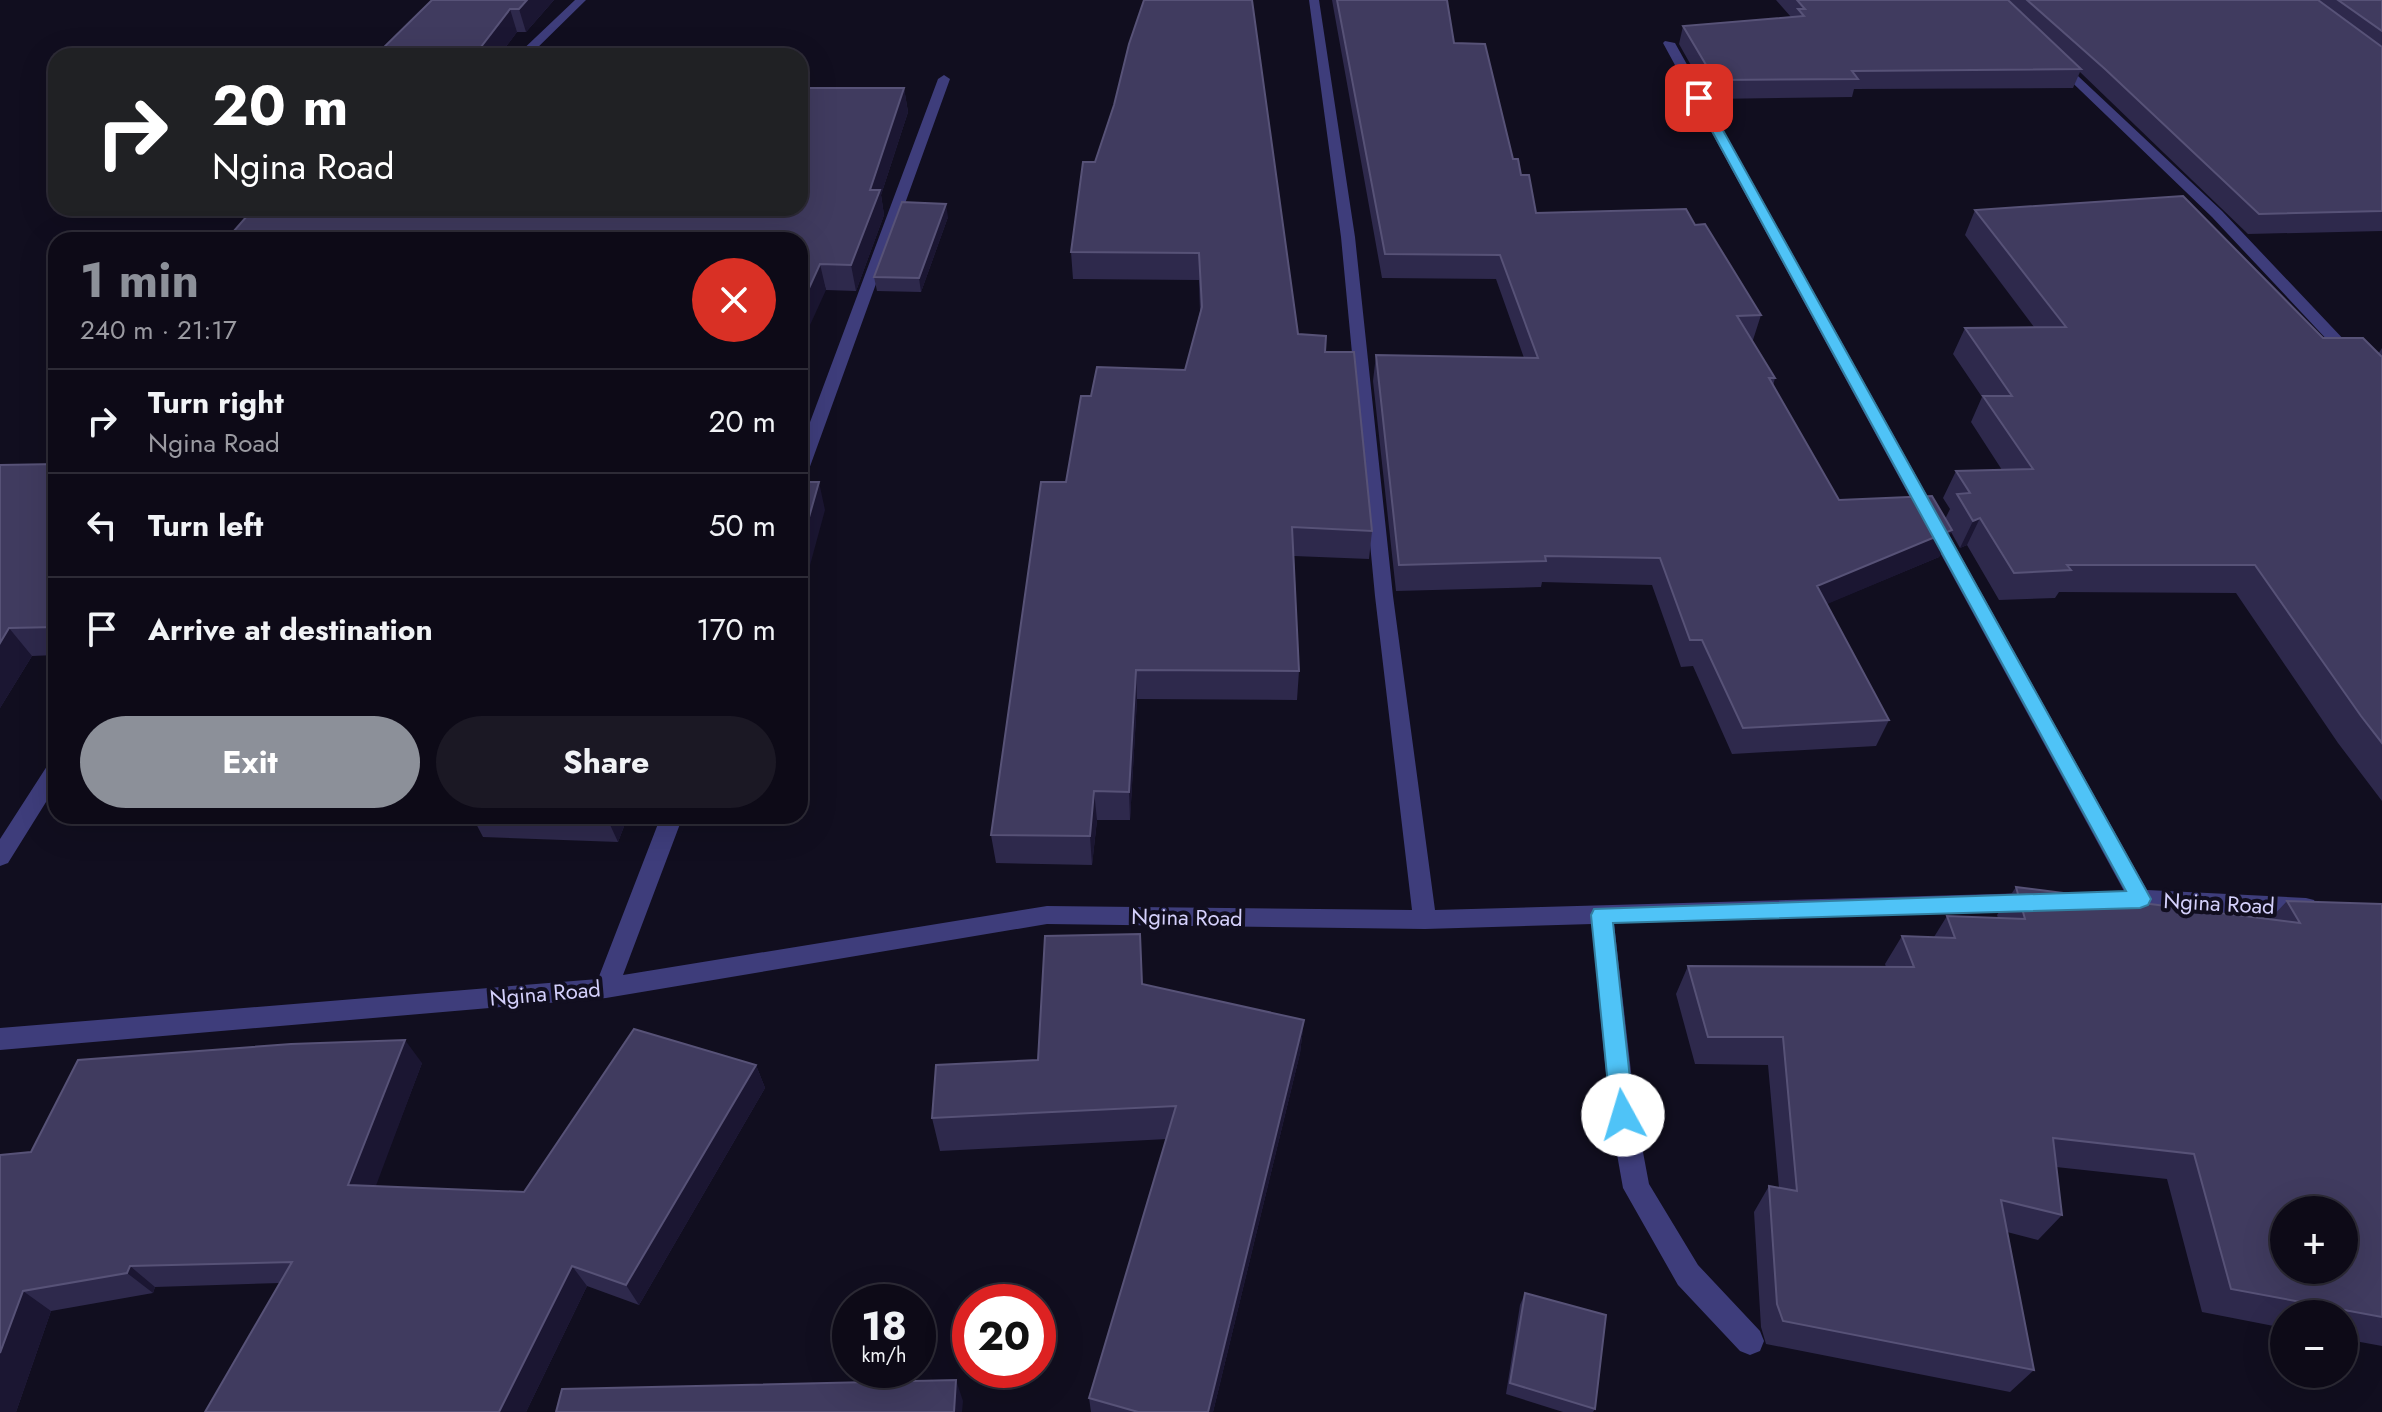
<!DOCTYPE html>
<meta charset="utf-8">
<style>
body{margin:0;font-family:Jost,sans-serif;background:#1b1824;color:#f1f3f6;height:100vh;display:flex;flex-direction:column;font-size:30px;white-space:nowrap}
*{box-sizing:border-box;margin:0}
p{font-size:26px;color:#9a9aa1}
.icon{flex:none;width:44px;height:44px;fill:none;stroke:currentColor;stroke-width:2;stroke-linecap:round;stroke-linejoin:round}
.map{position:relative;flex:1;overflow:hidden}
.sheet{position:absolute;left:48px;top:232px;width:760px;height:592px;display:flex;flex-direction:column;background:#0d0a17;border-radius:24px;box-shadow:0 8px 32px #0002,0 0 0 2px #2d2b36}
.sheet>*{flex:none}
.guide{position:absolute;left:48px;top:48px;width:760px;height:168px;border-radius:24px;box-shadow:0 8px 32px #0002,0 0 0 2px #2d2b36;background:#202124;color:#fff;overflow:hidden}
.fabs{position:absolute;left:2270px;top:1196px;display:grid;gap:16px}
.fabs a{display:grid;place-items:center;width:88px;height:88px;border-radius:50%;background:#0d0a17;box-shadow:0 8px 32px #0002,0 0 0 2px #2d2b36;font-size:40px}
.speed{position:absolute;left:832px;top:1284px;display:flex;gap:16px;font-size:40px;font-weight:700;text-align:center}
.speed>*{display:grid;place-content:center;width:104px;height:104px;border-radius:50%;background:#0d0a17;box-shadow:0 8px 32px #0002,0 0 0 2px #2d2b36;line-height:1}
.speed small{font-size:20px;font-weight:400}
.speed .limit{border:12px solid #d22;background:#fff;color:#111}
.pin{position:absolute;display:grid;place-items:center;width:68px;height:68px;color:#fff;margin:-34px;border-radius:16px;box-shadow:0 4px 12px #0006}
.me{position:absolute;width:88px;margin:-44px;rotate:354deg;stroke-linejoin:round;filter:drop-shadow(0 0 6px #0008)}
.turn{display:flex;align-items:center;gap:28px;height:168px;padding:0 32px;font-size:36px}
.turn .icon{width:104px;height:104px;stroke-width:2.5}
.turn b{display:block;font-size:56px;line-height:68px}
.round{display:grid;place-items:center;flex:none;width:84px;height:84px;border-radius:42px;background:#1b1824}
.summary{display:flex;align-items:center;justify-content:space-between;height:136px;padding:0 32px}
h1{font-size:48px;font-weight:700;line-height:60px;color:#8c9099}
.cta{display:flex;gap:16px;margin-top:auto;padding:16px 32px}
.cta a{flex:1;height:92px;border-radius:48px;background:#8c9099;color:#fff;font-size:32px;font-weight:700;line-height:92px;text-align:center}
.cta a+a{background:#1b1824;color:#f1f3f6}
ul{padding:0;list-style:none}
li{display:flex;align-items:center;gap:24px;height:104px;padding:0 32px;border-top:2px solid #2d2b36}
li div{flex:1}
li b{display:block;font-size:30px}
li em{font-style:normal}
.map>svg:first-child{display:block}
</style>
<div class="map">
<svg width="2382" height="1412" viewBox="0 0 2382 1412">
<rect width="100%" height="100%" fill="#110e1f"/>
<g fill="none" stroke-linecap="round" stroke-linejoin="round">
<!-- lane -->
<path fill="#3e3d7b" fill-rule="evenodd" d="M1602,906L1610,908L1613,915L1636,1115L1649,1184L1698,1265L1760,1331L1764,1341L1760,1351L1750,1355L1740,1351L1678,1285L1623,1188L1610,1115L1591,915L1594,908Z"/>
<!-- street -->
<path fill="#3e3d7b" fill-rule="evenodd" d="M575,0H586L529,56H516Z
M1309,0H1319L1355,237L1393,596L1435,910L2030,893L2038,896L2041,902L2038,908L2030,911L1425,929L1047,924L606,998L0,1050V1028L598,979L661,816H683L623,975L1047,906L1412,910L1375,596L1341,237Z
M1665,41L1675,43L2147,890L2306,898L2314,900L2317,907L2314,914L2306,916L2086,907L2083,901L2086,895L2124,891L1663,43Z
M2054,61H2062L2222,211L2382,380V394L2376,392L2212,217L2054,65Z
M944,75L950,79L808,472L800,477V449L938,79Z
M56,761V786L8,863L0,866V839L49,763Z"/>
</g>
<!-- wall -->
<path fill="#2e294c" d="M432,0H554L526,32H517L499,56H375Z
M1332,0H1447L1454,43L1521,175L1536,213L1695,225L1761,315L1753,340H1751L1775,378L1773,386L1839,500L1945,519L1950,509L1943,498L1956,471L2002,470L1971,422L1982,397L1953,354L1965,328L2034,327L1965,235L1975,210L2323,338L2378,354L2382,348V801L2338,743L2236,593L2059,592L2055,598L1999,600L1967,545L1960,548L1951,532L1939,557L1826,604L1889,720L1876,746L1732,754L1693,666L1681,667L1652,585L1542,582L1541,587L1396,591L1373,381L1376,355L1524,358L1496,279L1382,278Z
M1776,0H2382V231L2248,234L2080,72L2073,88L1854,89L1852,97L1710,99L1679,44L1683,26L1791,17Z
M904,88L908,112L881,195L884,215L856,291L826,290L800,208Z
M1095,162L1298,334L1325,352L1372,531L1369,559L1294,556L1299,671L1297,700L1137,699L1130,820H1097L1092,865L996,863L991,835L1066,482L1091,396L1185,370L1200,312L1199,280L1073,279L1071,252Z
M948,217L921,292L877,291L874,277Z
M56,464V655L32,656L0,708V465Z
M472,816H628L618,842L483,837Z
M2016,887L2270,919L2287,901L2382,904V1346L2344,1339V1314H2284V1328L2202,1312L2167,1179L2056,1167L2062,1215L2038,1240L2007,1232L2034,1370L2010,1392L1766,1344L1761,1327L1754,1212L1769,1186L1779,1188L1768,1065L1695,1064L1676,994L1688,966L1886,967L1885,964L1902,936L1934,937L1947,916L1998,918L1997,915Z
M1142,984L1304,1020L1300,1053L1213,1412H1091L1089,1398L1167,1139L940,1151L932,1118L1038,1060Z
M422,1063L375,1186L524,1192L756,1065L765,1088L639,1305L587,1286L526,1412H205L280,1283L155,1287L153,1293L51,1311L16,1412H0L31,1152Z
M1525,1293L1595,1409L1593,1412H1563L1506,1394L1520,1305Z"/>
<!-- shaded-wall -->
<path fill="#1b1632" d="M527,0H554L526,32L519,9Z
M510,9L517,32L499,56H474Z
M904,88L908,112L881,195L884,215L856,291L851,265L870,190Z
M946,204L948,217L921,292L919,278Z
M419,208H437L426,240L415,217Z
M820,264L826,290L800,347V308Z
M819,482L825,510L800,602V549Z
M1980,518L1967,545L1960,548L1973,521Z
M1952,530L1939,557L1806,613L1817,586Z
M9,628L32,656L0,708V643Z
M1136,670L1137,699L1130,820L1129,792Z
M1094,791L1097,820L1092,865L1090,836Z
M606,816H628L618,842Z
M1304,1020L1300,1053L1213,1412H1208Z
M405,1040L422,1063L368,1207L348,1185Z
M756,1065L765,1088L639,1305L626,1285Z
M130,1266L155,1287L153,1293L127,1273Z
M572,1266L587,1286L526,1412H499Z
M23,1291L51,1311L16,1412H0V1353Z
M956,1380L963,1401L962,1412H954Z"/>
<!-- building -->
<path fill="#403b5f" stroke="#575277" stroke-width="2" fill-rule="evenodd" d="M432,0H527L519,9H510L474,56H375Z
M1144,0H1252L1298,334L1326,336L1325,352H1354L1372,531L1292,527L1299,671L1136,670L1129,792L1094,791L1090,836L991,835L1041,482H1066L1081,396H1091L1097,367L1185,370L1202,307L1199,253L1071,252L1083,162H1095L1114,105L1129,44Z
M1337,0H1447L1454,43L1485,44L1513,159H1518L1521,175H1529L1536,213L1686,209L1695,225L1705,224L1761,315L1737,316L1775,378H1769L1839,500L1932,496L1952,530L1817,586L1889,720L1743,728L1702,640H1690L1660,558L1545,556L1546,561L1399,565L1376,355L1538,358L1500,255L1385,254Z
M1797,0H2008L2081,69L1852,71L1858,79L1715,80L1683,26L1804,16L1798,9H1805Z
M2027,0H2318L2382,47V211L2259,214L2105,69Z
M2338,0H2382V31Z
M800,88H904L870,190H880L851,265L820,264L800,308V240H226L254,208H419L415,217L433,216L438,208H800Z
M2183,196L2323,338H2363L2382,357V743L2361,716L2255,565H2067L2071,570L2014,573L1980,518L1973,521L1957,494L1970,493L1956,471L2033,469L1983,396H2012L1965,328L2066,327L1975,210Z
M902,202L946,204L919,278L874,277Z
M56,464V627L9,628L0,643V465Z
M800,482H819L800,549Z
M2016,887L2300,923L2287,901L2382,904V1317L2231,1289L2194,1154L2053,1138L2062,1215L2001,1200L2034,1370L1783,1321L1777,1304L1769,1186L1797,1191L1783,1037H1708L1688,966L1914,967L1902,936L1955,938L1947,916L2025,919ZM2284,1210H2344V1270H2284Z
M1140,934L1142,984L1304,1020L1208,1412H1138L1089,1398L1176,1106L932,1118L936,1065L1038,1060L1045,936Z
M634,1029L756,1065L626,1285L572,1266L499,1412H205L292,1262L130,1266L127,1273L23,1291L0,1353V1155L31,1152L78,1060L291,1044L405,1040L348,1185L524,1192Z
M1525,1293L1606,1315L1595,1409L1510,1383Z
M956,1380L954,1412H556L562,1389Z"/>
<!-- route -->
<path fill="#4fc3f7" stroke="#337fa1" stroke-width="2" d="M1699,95L1705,98L2151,899L2148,905L2140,908L1613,923L1634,1115L1631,1123L1623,1126L1614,1123L1611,1115L1591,915L1594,909L2126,891L1694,98Z"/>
<g text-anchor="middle" stroke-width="8" stroke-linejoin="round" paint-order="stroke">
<!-- street labels -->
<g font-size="22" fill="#d4d0fb" stroke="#110e1f">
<text transform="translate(2219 903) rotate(3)" y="8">Ngina Road</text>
<text transform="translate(1187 917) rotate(1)" y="8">Ngina Road</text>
<text transform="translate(545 993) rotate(-5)" y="8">Ngina Road</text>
</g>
</g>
</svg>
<div class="fabs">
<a>+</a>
<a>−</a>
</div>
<div class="speed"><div>18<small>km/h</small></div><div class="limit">20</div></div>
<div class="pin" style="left:1699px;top:98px;background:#d93025"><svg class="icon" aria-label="arrive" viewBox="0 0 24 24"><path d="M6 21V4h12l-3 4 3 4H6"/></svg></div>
<svg class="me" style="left:1623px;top:1115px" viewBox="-20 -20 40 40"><circle r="19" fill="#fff"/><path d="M0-13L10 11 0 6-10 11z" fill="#4fc3f7"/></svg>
<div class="guide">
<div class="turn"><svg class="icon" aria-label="right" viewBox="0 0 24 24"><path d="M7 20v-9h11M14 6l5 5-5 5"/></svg><div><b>20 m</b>Ngina Road</div></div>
</div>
<section class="sheet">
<div class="summary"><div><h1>1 min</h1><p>240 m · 21:17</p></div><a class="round" style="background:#d93025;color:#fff"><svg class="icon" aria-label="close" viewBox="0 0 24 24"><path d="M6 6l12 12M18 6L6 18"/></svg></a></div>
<ul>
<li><svg class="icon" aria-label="right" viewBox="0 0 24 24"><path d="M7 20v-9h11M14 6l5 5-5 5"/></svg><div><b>Turn right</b><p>Ngina Road</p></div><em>20 m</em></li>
<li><svg class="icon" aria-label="left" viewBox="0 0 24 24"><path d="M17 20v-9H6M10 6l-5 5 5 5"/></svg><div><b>Turn left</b></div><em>50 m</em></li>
<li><svg class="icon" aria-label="arrive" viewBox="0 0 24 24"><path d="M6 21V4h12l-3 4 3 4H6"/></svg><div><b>Arrive at destination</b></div><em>170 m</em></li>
</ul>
<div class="cta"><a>Exit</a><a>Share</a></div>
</section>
</div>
